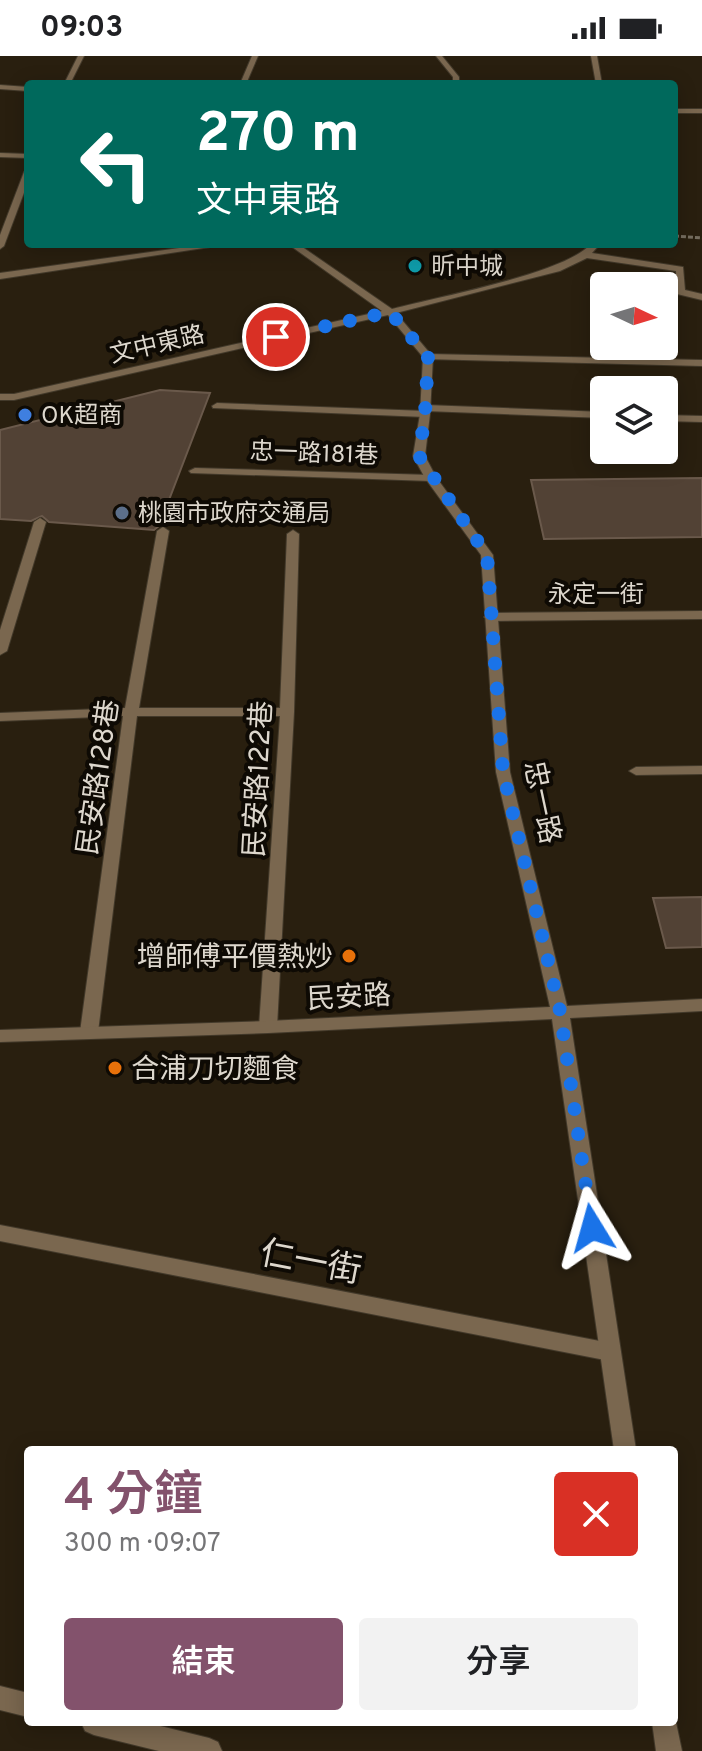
<!DOCTYPE html>
<html lang="zh-TW">
<meta charset="utf-8">
<style>
body{margin:0;font-family:Overpass,"Noto Sans TC",sans-serif;background:#f2f2f2;color:#202124;height:100vh;display:flex;flex-direction:column;font-size:30px;white-space:nowrap}
*{box-sizing:border-box;margin:0}
p{font-size:26px;color:#757577}
.icon{flex:none;width:44px;height:44px;fill:none;stroke:currentColor;stroke-width:2;stroke-linecap:round;stroke-linejoin:round}
.map{position:relative;flex:1;overflow:hidden}
.drawer{position:absolute;left:24px;top:1390px;width:654px;height:280px;display:flex;flex-direction:column;background:#fff;border-radius:8px;box-shadow:0 4px 20px #0003}
.drawer>*{flex:none}
.banner{position:absolute;left:24px;top:24px;width:654px;height:168px;border-radius:8px;box-shadow:0 4px 20px #0003;background:#00695c;color:#fff;overflow:hidden}
.needle{width:52px;rotate:94deg}
.fabs{position:absolute;left:590px;top:216px;display:grid;gap:16px}
.fabs a{display:grid;place-items:center;width:88px;height:88px;border-radius:8px;background:#fff;box-shadow:0 4px 20px #0003;font-size:40px}
.pin{position:absolute;display:grid;place-items:center;width:68px;height:68px;color:#fff;margin:-34px;border:4px solid #fff;border-radius:50%;box-shadow:0 2px 8px #0007}
.me{position:absolute;width:88px;margin:-44px;rotate:352deg;stroke-linejoin:round;filter:drop-shadow(0 0 6px #0008)}
.turn{display:flex;align-items:center;gap:28px;height:168px;padding:0 40px;font-size:36px}
.turn .icon{width:104px;height:104px;stroke-width:2.5}
.turn b{display:block;font-size:56px;line-height:68px}
.round{display:grid;place-items:center;flex:none;width:84px;height:84px;border-radius:8px;background:#f2f2f2}
.headline{display:flex;align-items:center;justify-content:space-between;height:136px;padding:0 40px}
h1{font-size:48px;font-weight:600;line-height:60px;color:#83526c}
.cta{display:flex;gap:16px;margin-top:auto;padding:16px 40px}
.cta a{flex:1;height:92px;border-radius:8px;background:#83526c;color:#fff;font-size:32px;font-weight:600;line-height:92px;text-align:center}
.cta a+a{background:#f2f2f2;color:#202124}
.status{display:flex;justify-content:space-between;align-items:center;height:56px;padding:0 40px;background:#fff;direction:ltr}
.status svg{height:22px;fill:currentColor}
.map>svg:first-child{display:block}
</style>
<div class="status"><b>09:03</b><svg viewBox="0 0 49 12"><path d="M0 12V9h3v3zM5 12V6h3v6zM10 12V3h3v9zM15 12V0h3v12zM26 1h20v11H26zM47 4h2v5h-2z"/></svg></div>
<div class="map">
<svg width="702" height="1695" viewBox="0 0 702 1695">
<rect width="100%" height="100%" fill="#291f0f"/>
<!-- building -->
<path fill="#524235" stroke="#6a594b" stroke-width="2" d="M160,334L210,337L159,470L154,474L49,466L42,460L31,465L0,463V374Z
M702,422V481L544,483L531,424Z
M702,841V891L666,892L653,842Z"/>
<g fill="none" stroke-linecap="round" stroke-linejoin="round">
<!-- lane casing -->
<g stroke="#42392a" stroke-width="2">
<path id="lane" d="M0,29L28,31V35L0,33Z
M428,298L702,304V310L425,303L423,301Z
M217,347L425,355L421,352L426,349L604,356V362L426,355L430,358L425,361L213,352L212,350Z
M664,359L702,360V366L664,365Z
M195,412L431,419L437,422L431,425L191,417L189,415Z
M40,462L46,466L7,595L0,599V574L34,466Z
M163,471L169,475L139,652H280L287,478L293,474L299,478L294,656L277,971L274,975H262L259,971L280,660H137L98,976L95,980H83L80,976L123,660L0,665V657L125,652L157,475Z
M702,555V563L490,565L484,561L490,557Z
M702,710V718L636,719L629,715L636,711Z
M0,1169L610,1287L617,1290L621,1296L617,1302L610,1305L0,1185Z
M0,1630L28,1637V1661L0,1654Z
M81,1666H144L209,1682L218,1686L222,1695H159L94,1679L85,1675Z"/>
</g>
<!-- street casing -->
<g stroke="#42392a" stroke-width="2">
<path id="street" d="M78,0H84L70,28H64Z
M252,0H258L246,28H240Z
M436,0H442L459,21V28H453V21Z
M591,0H597L602,28H596Z
M674,53H702V57H674Z
M0,97L28,98V102L0,101Z
M28,114V126L4,190L0,193V179L24,116Z
M208,188H230L0,223V217Z
M288,188H298L392,253C436,241 564,218 591,188H600L592,197L683,211L685,234L702,238V244L677,238L676,215L587,202L560,215L396,257L433,301L430,358L425,400L436,421L493,499L510,716L567,950L702,943V955L570,962L636,1394H614L552,963L268,977L0,986V974L268,965L550,951L496,716L481,499L425,422L413,400L420,358L423,301L388,259L14,344H0V338H14L382,255Z
M674,1657L682,1695H656L652,1666H674Z"/>
</g>
<!-- path -->
<path stroke="#756d5f" stroke-width="3" stroke-dasharray="5 2" stroke-linecap="butt" d="M674,180L702,182"/>
<!-- lane -->
<use href="#lane" fill="#7a674f" fill-rule="evenodd"/>
<!-- street -->
<use href="#street" fill="#7a674f" fill-rule="evenodd"/>
</g>
<g fill="none" stroke-linecap="round" stroke-linejoin="round">
<!-- route -->
<path stroke="#1a73e8" stroke-width="14" stroke-dasharray="0 25.2" d="M276,281L390,256L428,301L425,358L419,400L487,499L503,716L560,955L592,1172"/>
</g>
<!-- markers -->
<circle fill="#0f9aa8" stroke="#0e0a04" stroke-width="3" cx="415" cy="210" r="8"/>
<circle fill="#3f7fe0" stroke="#0e0a04" stroke-width="3" cx="25" cy="359" r="8"/>
<circle fill="#5c6f8a" stroke="#0e0a04" stroke-width="3" cx="122" cy="457" r="8"/>
<g fill="#e8710a" stroke="#0e0a04" stroke-width="3">
<circle cx="349" cy="900" r="8"/>
<circle cx="115" cy="1012" r="8"/>
</g>
<g text-anchor="middle" stroke-width="8" stroke-linejoin="round" paint-order="stroke">
<!-- far-poi labels -->
<g font-size="24" fill="#ddd7cd" stroke="#0e0a04" text-anchor="start">
<text x="431" y="218">昕中城</text>
<text x="41" y="367">OK超商</text>
<text x="138" y="465">桃園市政府交通局</text>
</g>
<!-- far-street labels -->
<g font-size="24" fill="#ddd7cd" stroke="#0e0a04">
<text transform="translate(157 288) rotate(-13)" y="8">文中東路</text>
<text transform="translate(314 397) rotate(2)" y="8">忠一路181巷</text>
<text x="596" y="546">永定一街</text>
</g>
<!-- street labels -->
<g font-size="28" fill="#ddd7cd" stroke="#0e0a04">
<text transform="translate(97 721) rotate(-82)" y="10">民安路128巷</text>
<text transform="translate(257 723) rotate(-87)" y="10">民安路122巷</text>
<text transform="translate(543 746) rotate(78)" y="10">忠一路</text>
<text transform="translate(349 940) rotate(-3)" y="10">民安路</text>
</g>
<!-- poi labels -->
<g font-size="28" fill="#ddd7cd" stroke="#0e0a04" text-anchor="end">
<text x="333" y="910">增師傅平價熱炒</text>
<text x="131" y="1022" text-anchor="start">合浦刀切麵食</text>
</g>
<!-- near-street labels -->
<g font-size="34" fill="#ddd7cd" stroke="#0e0a04">
<text transform="translate(311 1205) rotate(11)" y="12">仁一街</text>
</g>
</g>
</svg>
<div class="fabs">
<a><svg class="needle" viewBox="-14 -14 28 28"><path d="M0-13l5 13h-10z" fill="#e53935"/><path d="M0 13l5-13h-10z" fill="#757577"/></svg></a>
<a><svg class="icon" aria-label="layers" viewBox="0 0 24 24"><path d="M12 4l9 5-9 5-9-5zM3 14l9 5 9-5"/></svg></a>
</div>
<div class="pin" style="left:276px;top:281px;background:#d93025"><svg class="icon" aria-label="arrive" viewBox="0 0 24 24"><path d="M6 21V4h12l-3 4 3 4H6"/></svg></div>
<svg class="me" style="left:592px;top:1172px" viewBox="-20 -20 40 40"><path d="M0-17L14 15 0 8-14 15z" fill="#1a73e8" stroke="#fff" stroke-width="4"/></svg>
<div class="banner">
<div class="turn"><svg class="icon" aria-label="left" viewBox="0 0 24 24"><path d="M17 20v-9H6M10 6l-5 5 5 5"/></svg><div><b>270 m</b>文中東路</div></div>
</div>
<section class="drawer">
<div class="headline"><div><h1>4 分鐘</h1><p>300 m · 09:07</p></div><a class="round" style="background:#d93025;color:#fff"><svg class="icon" aria-label="close" viewBox="0 0 24 24"><path d="M6 6l12 12M18 6L6 18"/></svg></a></div>
<div class="cta"><a>結束</a><a>分享</a></div>
</section>
</div>
